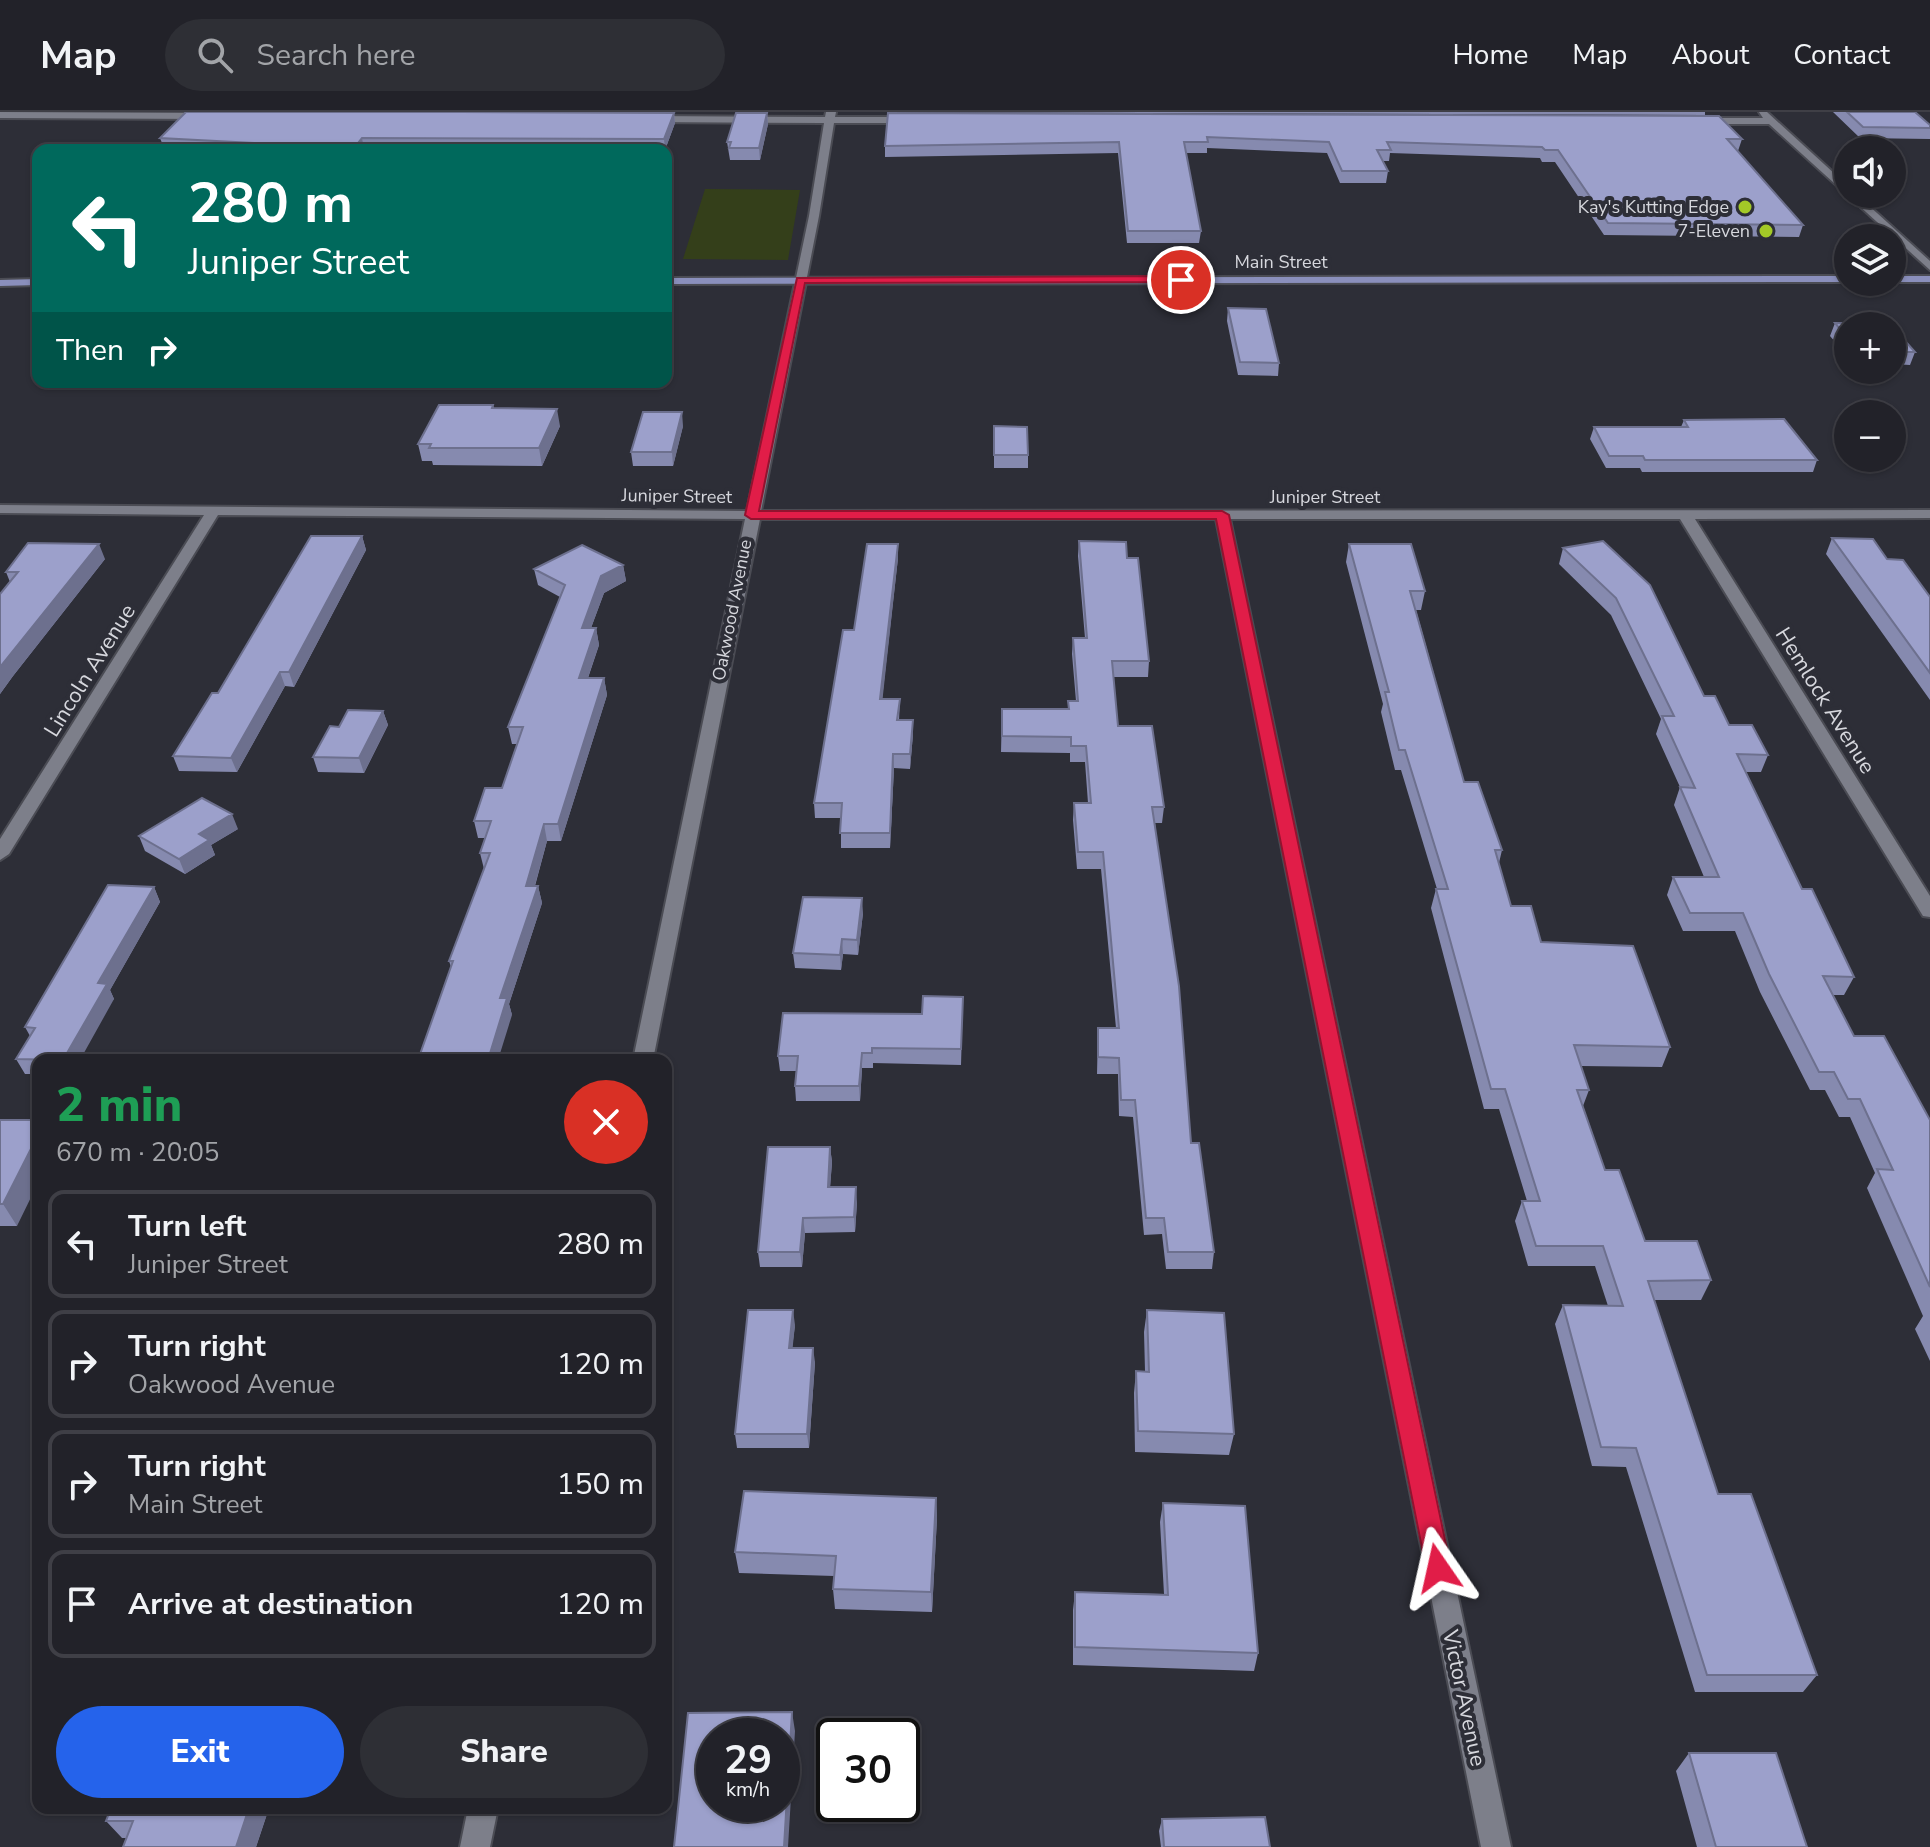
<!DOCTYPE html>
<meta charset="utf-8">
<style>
body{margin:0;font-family:"Nunito Sans",sans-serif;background:#2e2f35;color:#f1f3f6;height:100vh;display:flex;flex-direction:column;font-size:30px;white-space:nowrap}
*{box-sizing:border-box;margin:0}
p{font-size:26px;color:#a2a4a8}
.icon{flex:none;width:44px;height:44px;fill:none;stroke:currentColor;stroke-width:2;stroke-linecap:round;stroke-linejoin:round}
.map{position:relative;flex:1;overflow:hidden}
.drawer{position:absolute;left:32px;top:942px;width:640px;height:760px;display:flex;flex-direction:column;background:#222229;border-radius:16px;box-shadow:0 2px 6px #0004,0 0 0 2px #3f3f46}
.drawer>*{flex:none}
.hud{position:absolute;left:32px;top:32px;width:640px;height:244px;border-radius:16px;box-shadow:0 2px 6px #0004,0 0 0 2px #3f3f46;background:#00695c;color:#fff;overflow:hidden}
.buttons{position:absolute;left:1834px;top:24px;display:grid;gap:16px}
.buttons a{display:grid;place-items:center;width:72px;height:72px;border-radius:50%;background:#222229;box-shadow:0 2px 6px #0004,0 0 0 2px #3f3f46;font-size:40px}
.speed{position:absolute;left:696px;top:1606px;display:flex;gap:16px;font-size:40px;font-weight:700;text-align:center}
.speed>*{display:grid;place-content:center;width:104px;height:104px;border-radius:50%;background:#222229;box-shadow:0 2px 6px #0004,0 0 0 2px #3f3f46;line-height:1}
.speed small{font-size:20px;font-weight:400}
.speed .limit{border:4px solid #111;border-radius:12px;background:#fff;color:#111}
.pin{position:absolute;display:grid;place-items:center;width:68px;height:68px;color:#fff;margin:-34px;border:4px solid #fff;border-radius:50%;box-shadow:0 2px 8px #0007}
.me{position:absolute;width:88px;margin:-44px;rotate:349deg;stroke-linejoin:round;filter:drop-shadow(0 0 6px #0008)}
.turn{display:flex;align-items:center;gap:28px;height:168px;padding:0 24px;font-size:36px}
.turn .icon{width:104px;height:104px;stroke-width:2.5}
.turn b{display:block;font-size:56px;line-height:68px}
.then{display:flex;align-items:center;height:76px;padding:0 24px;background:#0003;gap:16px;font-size:30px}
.round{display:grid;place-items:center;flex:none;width:84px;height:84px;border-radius:42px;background:#2e2f35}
.head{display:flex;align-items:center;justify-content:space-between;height:136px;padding:0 24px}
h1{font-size:48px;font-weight:800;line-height:60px;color:#1e9e55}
.primary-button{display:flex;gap:16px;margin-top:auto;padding:16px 24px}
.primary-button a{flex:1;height:92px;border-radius:48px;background:#2563eb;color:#fff;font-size:32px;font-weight:800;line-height:92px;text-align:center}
.primary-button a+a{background:#2e2f35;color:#f1f3f6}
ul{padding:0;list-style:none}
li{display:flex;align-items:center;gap:24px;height:108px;margin:0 16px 12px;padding:0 8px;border:4px solid #3f3f46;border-radius:16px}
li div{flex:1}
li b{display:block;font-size:30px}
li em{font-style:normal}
header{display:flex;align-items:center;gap:48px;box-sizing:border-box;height:112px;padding:0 40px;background:#222229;border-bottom:2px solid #3f3f46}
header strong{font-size:38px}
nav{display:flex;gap:44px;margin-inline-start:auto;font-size:28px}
.search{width:560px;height:72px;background:#2e2f35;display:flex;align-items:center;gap:20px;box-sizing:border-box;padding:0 28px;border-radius:44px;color:#a2a4a8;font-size:30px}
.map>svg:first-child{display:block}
</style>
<header>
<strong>Map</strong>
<div class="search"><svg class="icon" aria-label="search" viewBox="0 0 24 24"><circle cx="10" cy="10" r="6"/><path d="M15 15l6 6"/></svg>Search here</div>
<nav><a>Home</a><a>Map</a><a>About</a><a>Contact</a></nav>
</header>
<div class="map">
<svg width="1930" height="1735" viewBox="0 0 1930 1735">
<rect width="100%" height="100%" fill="#2d2e37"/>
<!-- green -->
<path fill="#343f1a" d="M705,77L800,78L788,148L683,147Z"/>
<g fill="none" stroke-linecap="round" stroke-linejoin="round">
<!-- minor casing -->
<g stroke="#4b4c54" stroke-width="4">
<path id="minor" d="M0,0L207,1L212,4L207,7L0,6Z
M826,0H836L835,5H915L920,8L915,11H834L819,104L761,399L1930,398V406L1695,407L1930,784V805L1923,804L1680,407H1230L1511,1735H1481L1216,407H760L653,948H633L745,407L218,403L9,742L0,748V727L204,403L0,401V393L747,399L809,104L824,11L647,10L642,7L647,4L825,5Z
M1759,0H1767L1848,74V82H1856L1930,149V158L1769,12H1699L1694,9L1699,6H1763Z
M468,1696H498L490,1735H460Z"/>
</g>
<!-- major casing -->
<g stroke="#4b4c54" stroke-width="4">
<path id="major" d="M1848,164V170L666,172V166Z
M1892,164H1930V170H1892Z
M38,167V173L0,174V168Z"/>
</g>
<!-- minor -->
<use href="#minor" fill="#7d7f8a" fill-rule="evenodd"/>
<!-- major -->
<use href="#major" fill="#8a8fbc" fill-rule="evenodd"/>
</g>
<!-- wall -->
<path fill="#868aaf" d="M890,0H1705V3Z
M1833,0H1915L1930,16V27L1860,26Z
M674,1L675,11L665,38H188L164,36L160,26Z
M767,1L768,12L760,48H730L727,30Z
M888,1L1742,27L1738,39H1737L1803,113L1799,125L1604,123L1555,50H1542L1540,46L1390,41L1389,49H1383L1388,59L1386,71H1340L1327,41L1207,36V41H1186L1201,119L1199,131H1127L1118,41L885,45V34Z
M1228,196L1279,251L1278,264L1238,263L1227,209Z
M1835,211L1890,212L1915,240L1910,253L1892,252V214H1848V245L1830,224Z
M493,293L494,296L560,314L542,354L433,353L432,349H422L418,332Z
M1684,308L1817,348L1813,360H1642L1640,356H1606L1590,327L1594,315H1681Z
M683,314L673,354H633L631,340Z
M994,314L1028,343V356H994Z
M362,424L366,438L294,575L285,574L237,660L179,659L173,644L218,581Z
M1832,426L1887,447L1930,485V588L1826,442Z
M1079,429L1127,446L1149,549L1148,565H1113L1118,614L1164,695L1162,711H1155L1191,1031L1214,1140L1212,1157H1166L1162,1122L1144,1123L1133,1005L1119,1004L1118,962H1097L1098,916H1116L1101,757H1077L1073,708L1074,691H1088L1085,650H1070V641L1001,640L1002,597H1068V589H1076L1072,542L1073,526H1085L1078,444Z
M1603,429L1704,584L1729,613L1768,643L1761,660H1746L1802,777L1854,865L1844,883H1832L1854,924L1930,1008V1249L1915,1217L1923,1204L1867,1076L1875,1061L1850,1005H1839L1825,978H1810L1760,880L1735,819H1683L1667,783L1673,765H1704L1674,693L1680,675L1656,622L1661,607L1611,503L1559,452L1563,436Z
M898,432V446L882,587H900L899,608L913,622L910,657L894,656L890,736H841V706H815L814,691L854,518Z
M1349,432L1425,479L1421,498H1416L1464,670L1502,738L1499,751L1511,794L1541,830L1670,935L1662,955L1581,954L1589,978L1583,994L1605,1058L1645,1129L1711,1168L1701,1188H1654L1718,1382L1817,1563L1803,1580H1695L1626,1355L1592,1354L1555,1212L1563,1193L1608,1194L1595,1154H1528L1515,1109L1522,1089H1527L1499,997H1484L1431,796L1436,777H1437L1401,658H1395L1381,600L1383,592L1346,450Z
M105,447L13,564L0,582V482L10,470L6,460Z
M623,453L626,469L604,481L591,516H596L599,533L588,566H604L607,583L561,729H547L535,774H538L542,791L509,892L512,903L451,855L449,849L484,757L480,741L485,726H478L474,709L502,676L517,632H512L508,615L560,485L538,473L534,457Z
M383,599L388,613L364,661L318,660L313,645L339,615Z
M238,717L211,733L215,743L185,762L145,739L139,724Z
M154,775L160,790L110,878L114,887L38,948V962H25L16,947L30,924L25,915Z
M863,801L858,843L843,842L841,858L795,856L793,841Z
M963,885L961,953L873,951V956H862L860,989H796L795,974L796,959H780L778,944L922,902Z
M0,1008L17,1114H0Z
M830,1035L832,1050L830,1075L857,1090L855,1120L805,1121L802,1155H760L758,1140Z
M1147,1198L1234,1322L1229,1343L1135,1340L1134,1281L1136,1259H1145L1144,1220Z
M795,1213L792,1236L815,1250L809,1336H737L735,1322Z
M936,1386L937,1406L932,1500L835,1497L833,1477L834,1464L739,1461L735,1440Z
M1163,1391L1258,1541L1254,1559L1073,1553V1498L1075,1480L1164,1482L1160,1410Z
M1689,1641L1807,1735H1697L1676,1659Z
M269,1696L256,1735H123L126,1726H122L106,1709Z
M1162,1707L1270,1735H1161L1159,1719Z"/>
<!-- shaded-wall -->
<path fill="#6d708e" d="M674,1L675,11L665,38L664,27Z
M767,1L768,12L760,48L759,36Z
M362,26L364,37L359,38L358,31Z
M557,297L560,314L542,354L539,336Z
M682,300L683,314L673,354L672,340Z
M362,424L366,438L294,575L289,560Z
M99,432L105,447L13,564L0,582V555Z
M898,432V446L881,601L880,587Z
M623,453L626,469L604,481L585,532L582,516L601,464Z
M596,516L599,533L582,583L579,566Z
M280,560L285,574L237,660L231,646Z
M604,566L607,583L561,729L558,712Z
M383,599L388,613L364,661L359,646Z
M913,608V622L910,657V642Z
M893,642L894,656L890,736V721Z
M232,702L238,717L211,733L215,743L185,762L179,747L199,722Z
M544,712L547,729L530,791L526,774Z
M538,774L542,791L509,892L512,903L498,948H488L500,886Z
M154,775L160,790L110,878L114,887L80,948H63L98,871Z
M862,786L863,801L858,843L857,828Z
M842,827L843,842L841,858L840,843Z
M862,941V956L860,989L859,974Z
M38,1023V1071L17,1114L3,1092Z
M830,1035L832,1050L829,1090L828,1075Z
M856,1075L857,1090L855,1120L854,1105Z
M803,1106L805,1121L802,1155L800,1140Z
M793,1198L795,1213L791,1251L789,1236Z
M813,1236L815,1250L809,1336L807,1322Z
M936,1386L937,1406L932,1500L931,1480Z
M792,1600L795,1619L788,1735H784Z
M249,1696H269L256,1735H236Z"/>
<!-- building -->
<path fill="#9ca0cb" stroke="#6d708e" stroke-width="2" fill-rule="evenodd" d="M186,0H461L674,1L664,27L362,26L358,31H254L160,26Z
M1847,0H1915L1930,13V16L1863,15Z
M736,1H767L759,36H729L731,30H727Z
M888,1L1719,4L1742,27H1727L1803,113L1608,111L1558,38H1545L1542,35L1387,30L1391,38H1377L1388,59H1342L1329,30L1207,25L1208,30H1184L1201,119H1128L1119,30L885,34Z
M1228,196L1266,197L1279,251L1240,250Z
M1835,211L1890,212L1915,240H1892V214H1848V227Z
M439,293H493L492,296L557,297L539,336H429L431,332H418Z
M643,300H682L672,340H631Z
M1784,307L1817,348H1645L1643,344H1609L1594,315H1688L1684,308Z
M994,314L1027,315L1028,343H994Z
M311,424H362L289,560H280L231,646L173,644L212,581H218Z
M1832,426L1873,427L1887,447L1903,448L1930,485V561Z
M1079,429L1126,430L1127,446H1138L1149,549H1112L1118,614H1152L1164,695H1152L1179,874L1191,1031H1199L1214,1140H1168L1164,1106H1146L1135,988H1121L1119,946L1098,945V916H1119L1103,740H1078L1074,691H1091L1086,634H1071V625L1002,624V597H1069L1068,589H1078L1073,526H1087Z
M1603,429L1650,473L1704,584H1715L1729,613H1752L1768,643L1737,642L1802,777H1812L1854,865L1823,864L1854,924H1884L1930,1008V1175L1877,1057L1893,1058L1860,987H1848L1834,960H1819L1769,862L1743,801H1690L1673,765H1719L1680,675L1695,676L1662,604H1674L1616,486L1563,436Z
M28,431L99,432L0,555V482L18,460H6Z
M867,432H898L880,587H900L897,608H913L910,642H893L890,721H840L842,691H814L843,518H854Z
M1349,432H1411L1425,479H1410L1464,670H1478L1502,738H1495L1511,794H1531L1541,830L1633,834L1670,935L1574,933L1589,978H1577L1605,1058H1619L1645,1129H1697L1711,1168L1648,1169L1718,1382H1751L1817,1563H1707L1636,1336L1601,1335L1563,1193L1623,1194L1603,1134H1536L1522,1089H1540L1505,977H1491L1436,777H1448L1405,638H1399L1385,580H1389Z
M582,433L623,453L601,464L582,516H596L579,566H604L558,712H544L526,774H538L500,886H507L488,948H418L453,849H449L490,741H480L491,709H474L485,676H502L523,615H508L565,473L534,457Z
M348,598L383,599L359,646L313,645L330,614L339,615Z
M202,686L232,702L199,722L209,728L179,747L139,724Z
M108,773L154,775L98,871L107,872L63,948L16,947L35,916L25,915Z
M803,785L862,786L857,828L842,827L840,843L793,841Z
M923,884L963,885L961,937L872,936V941H862L859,974H795L798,944H778L783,901L922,902Z
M0,1008H38V1023L3,1092H0Z
M768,1035H830L828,1075H856L854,1105L803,1106L800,1140H758Z
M748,1198H793L789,1236H813L807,1322H735Z
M1147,1198L1224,1201L1234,1322L1138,1319L1136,1259L1149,1260Z
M744,1379L936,1386L931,1480L833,1477L836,1444L735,1440Z
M1163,1391L1245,1394L1258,1541L1075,1535V1480L1168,1483Z
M792,1600L784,1735H674L688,1601ZM714,1624H782V1692H714Z
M1689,1641H1776L1807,1735H1716Z
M111,1696H249L236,1735H123L133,1709H106Z
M1265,1705L1270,1735H1164L1162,1707Z"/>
<!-- route -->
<path fill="#e11d48" stroke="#92132f" stroke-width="2" d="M1181,164L1185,170L805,171L759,399H1222L1229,403L1451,1456L1447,1464L1438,1468L1430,1464L1426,1456L1216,407H751L745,403L797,166Z"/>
<!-- markers -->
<g fill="#a3c927" stroke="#2d2e37" stroke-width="3">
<circle cx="1745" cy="95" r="8"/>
<circle cx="1766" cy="119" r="8"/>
</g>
<g text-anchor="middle" stroke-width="8" stroke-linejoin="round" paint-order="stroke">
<!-- far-poi labels -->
<g font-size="18" fill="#d6d7dd" stroke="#2d2e37" text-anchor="end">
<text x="1729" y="101">Kay's Kutting Edge</text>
<text x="1750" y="125">7-Eleven</text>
</g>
<!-- far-street labels -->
<g font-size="18" fill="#d6d7dd" stroke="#2d2e37">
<text x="1281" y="156">Main Street</text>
<text transform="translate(677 384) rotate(1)" y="6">Juniper Street</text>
<text x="1325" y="391">Juniper Street</text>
<text transform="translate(732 498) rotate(-79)" y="6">Oakwood Avenue</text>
</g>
<!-- street labels -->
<g font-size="22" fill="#d6d7dd" stroke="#2d2e37">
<text transform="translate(89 558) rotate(-58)" y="8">Lincoln Avenue</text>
<text transform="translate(1826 588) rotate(58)" y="8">Hemlock Avenue</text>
<text transform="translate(1465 1586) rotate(78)" y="8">Victor Avenue</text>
</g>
</g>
</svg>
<div class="buttons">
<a><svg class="icon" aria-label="sound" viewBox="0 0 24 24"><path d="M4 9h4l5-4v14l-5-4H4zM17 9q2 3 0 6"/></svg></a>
<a><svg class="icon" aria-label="layers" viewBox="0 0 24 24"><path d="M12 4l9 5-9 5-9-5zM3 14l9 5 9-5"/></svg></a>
<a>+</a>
<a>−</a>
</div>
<div class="speed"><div>29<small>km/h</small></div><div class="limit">30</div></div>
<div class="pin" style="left:1181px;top:168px;background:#d93025"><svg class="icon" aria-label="arrive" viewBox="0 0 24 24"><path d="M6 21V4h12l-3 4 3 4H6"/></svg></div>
<svg class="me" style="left:1438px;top:1456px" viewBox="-20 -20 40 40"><path d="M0-17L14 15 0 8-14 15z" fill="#e11d48" stroke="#fff" stroke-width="4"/></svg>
<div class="hud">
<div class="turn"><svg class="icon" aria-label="left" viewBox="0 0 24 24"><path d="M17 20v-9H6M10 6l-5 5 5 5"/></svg><div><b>280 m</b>Juniper Street</div></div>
<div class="then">Then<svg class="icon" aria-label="right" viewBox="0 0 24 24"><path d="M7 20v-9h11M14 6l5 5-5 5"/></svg></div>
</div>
<section class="drawer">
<div class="head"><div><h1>2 min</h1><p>670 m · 20:05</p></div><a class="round" style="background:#d93025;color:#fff"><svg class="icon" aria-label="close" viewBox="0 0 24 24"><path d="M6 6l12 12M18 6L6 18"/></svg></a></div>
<ul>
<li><svg class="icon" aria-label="left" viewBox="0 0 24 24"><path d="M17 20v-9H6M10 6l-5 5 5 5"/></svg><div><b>Turn left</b><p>Juniper Street</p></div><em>280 m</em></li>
<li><svg class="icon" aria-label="right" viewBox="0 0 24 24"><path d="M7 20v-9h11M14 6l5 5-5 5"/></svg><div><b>Turn right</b><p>Oakwood Avenue</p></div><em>120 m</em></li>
<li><svg class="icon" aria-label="right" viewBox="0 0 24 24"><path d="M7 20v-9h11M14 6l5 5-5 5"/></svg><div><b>Turn right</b><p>Main Street</p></div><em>150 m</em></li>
<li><svg class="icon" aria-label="arrive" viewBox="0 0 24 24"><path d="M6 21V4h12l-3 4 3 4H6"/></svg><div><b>Arrive at destination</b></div><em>120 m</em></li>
</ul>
<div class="primary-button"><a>Exit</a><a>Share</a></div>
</section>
</div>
